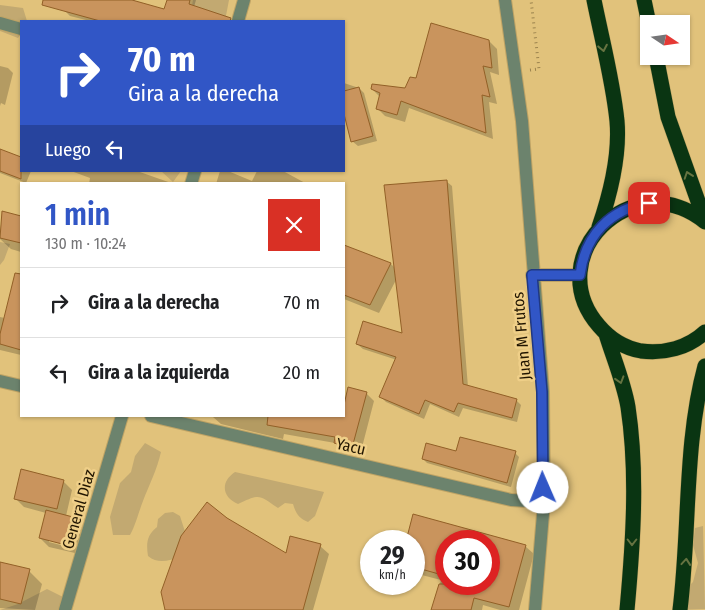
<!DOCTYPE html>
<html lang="es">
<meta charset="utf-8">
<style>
body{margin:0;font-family:"Fira Sans Condensed",sans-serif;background:#f2f2f2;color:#202124;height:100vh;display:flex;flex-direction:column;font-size:19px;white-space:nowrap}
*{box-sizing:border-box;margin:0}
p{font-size:16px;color:#757577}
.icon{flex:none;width:28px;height:28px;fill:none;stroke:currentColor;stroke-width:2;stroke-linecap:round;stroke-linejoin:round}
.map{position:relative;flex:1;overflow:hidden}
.details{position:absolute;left:20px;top:182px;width:325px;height:235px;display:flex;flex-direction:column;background:#fff;border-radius:0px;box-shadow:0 1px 4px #0004}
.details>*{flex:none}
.guide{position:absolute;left:20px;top:20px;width:325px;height:152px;border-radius:0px;box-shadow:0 1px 4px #0004;background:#3156c6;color:#fff;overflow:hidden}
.needle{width:32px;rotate:103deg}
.controls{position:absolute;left:640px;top:15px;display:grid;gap:10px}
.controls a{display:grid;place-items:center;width:50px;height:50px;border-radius:0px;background:#fff;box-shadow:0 1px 4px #0004;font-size:25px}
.speed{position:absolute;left:360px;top:530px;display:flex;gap:10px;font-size:25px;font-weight:700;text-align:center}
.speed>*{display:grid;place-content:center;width:65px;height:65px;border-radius:50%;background:#fff;box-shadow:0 1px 4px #0004;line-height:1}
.speed small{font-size:12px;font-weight:400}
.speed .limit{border:8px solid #d22;background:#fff;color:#111}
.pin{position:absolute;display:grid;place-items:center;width:42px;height:42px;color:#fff;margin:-21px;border-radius:10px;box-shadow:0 2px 8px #0006}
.me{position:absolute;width:55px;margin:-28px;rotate:359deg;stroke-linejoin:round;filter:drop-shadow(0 0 4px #0008)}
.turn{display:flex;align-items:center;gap:18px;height:105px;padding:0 25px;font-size:22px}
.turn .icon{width:65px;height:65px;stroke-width:2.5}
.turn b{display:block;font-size:35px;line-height:42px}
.then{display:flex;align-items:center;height:48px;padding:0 25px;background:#0003;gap:10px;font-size:19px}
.round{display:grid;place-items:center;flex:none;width:52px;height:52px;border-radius:0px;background:#f2f2f2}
.summary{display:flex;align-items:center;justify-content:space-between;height:85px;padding:0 25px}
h1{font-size:30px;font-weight:600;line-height:38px;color:#3156c6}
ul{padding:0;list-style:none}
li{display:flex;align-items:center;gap:15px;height:70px;padding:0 25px;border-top:1px solid #e0e0e0}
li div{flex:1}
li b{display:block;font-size:19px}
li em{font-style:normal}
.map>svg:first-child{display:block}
</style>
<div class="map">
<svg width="705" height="610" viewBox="0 0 705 610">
<rect width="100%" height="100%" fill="#e1c27b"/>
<!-- green -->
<path fill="#c2a971" d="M193,0H229L225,21H194L191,12Z
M0,5L23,8L27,21H21V34L18,38L0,31Z
M161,171H181L173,182Z
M0,242L10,244L4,260L0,265Z
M145,443L161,452C157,470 149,485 143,501C138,514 136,524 130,535H113L110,517L120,483L131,472L135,456Z
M235,472L324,492L315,516L308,522C299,518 296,514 293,504L285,503L278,508C258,494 260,494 238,504C222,497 220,482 235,472Z
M173,512L180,516L188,541L181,557C169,560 159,565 148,556C146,543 147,535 157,527L158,519L165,513Z
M703,526L705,609L678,610L689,586L693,582L698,563L693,545L695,528Z
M47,589L63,597V610H0L18,604Z"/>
<!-- shadow -->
<path fill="#0003" fill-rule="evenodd" d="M68,0H135L134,2L165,11L168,0H196L194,7L221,19V21H90L70,16L65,11Z
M489,41L497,49L499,75L490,72L497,104L489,102L493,139L409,108L405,122L385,116L377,108L380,97L372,89H406L416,80Z
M0,66L8,68L13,73L5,105L1,103L0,106Z
M344,83L359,88L364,93L377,141L358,146L352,141L344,109Z
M0,150L21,158V171H31L26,183L0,173Z
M71,171H137L174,184H89L90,178Z
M220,171H228L252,181L257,171H283L307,184H216Z
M446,181L452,186L468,387L516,400L521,405L517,422L463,408L459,417L430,404L424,419L386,402L381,397L397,360L363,349L357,344L404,335L397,278L379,313L344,299V246L391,264L396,269Z
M3,213L21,217V252L11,249L0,239Z
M10,298L21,301V355L0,350V317L5,318Z
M349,389L366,393L374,401L360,455L343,451L335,443L284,434L283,439L221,424L213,417L344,416Z
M457,453H515L519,457L511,487L427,463L423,459Z
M63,481L72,490L66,516L73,518L82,527L75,553L49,547L40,538L46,513L24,507L15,498ZM49,539L72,545V548L49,542Z
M414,516L525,546L534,554L519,610H500L483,605L482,610H433L441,580L414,573V541H407ZM446,541H489V584H446Z
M226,519L286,555L320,546L329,554L313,610H166Z
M0,563L29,571L42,584L35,610L0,608Z"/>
<!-- building -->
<path fill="#c9945d" stroke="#926027" d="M43,0H132L164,9L167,0H190L189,4L231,18L230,21H100L42,5Z
M431,23L489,40L492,68L483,66L490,97L482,95L486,133L401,101L397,115L376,109L380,93L371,89L372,84L405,88L410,77L416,78Z
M359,87L373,136L351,142L344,114V91Z
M0,149L21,157V179L0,171Z
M447,180L463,384L517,399L512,418L458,403L454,412L425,400L419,414L379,397L396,357L356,344L363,321L402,333L384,185Z
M2,211L21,216V243L0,238Z
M344,245L391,263L370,305L344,295Z
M15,273L21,274V350L0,344V334Z
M348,387L367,392L352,448L334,443L335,437L267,425L268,416H344V405Z
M460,437L516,451L507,483L422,459L426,443L456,451Z
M21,469L64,480L57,509L14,499Z
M207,502L227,518L286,553L290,536L321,544L303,610H165L161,592L181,536Z
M46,510L73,517L66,545L39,538Z
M413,514L526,545L509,607L474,598L471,610H431L439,584H489V541H446V576L414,567V541H406Z
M0,562L30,569L21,604L0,599Z"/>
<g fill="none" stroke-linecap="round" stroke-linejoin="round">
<!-- street casing -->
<g stroke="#bea365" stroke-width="14">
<path id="street" d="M505,0L522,121L543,392L544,502L535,610
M238,21L244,0
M0,23L21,29
M191,184L195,171
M532,275H580
M0,381L21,386
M151,416L511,500L544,502
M65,610L122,416"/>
</g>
<!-- highway casing -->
<g stroke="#bea365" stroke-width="16">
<path id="highway" d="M594,0C602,40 613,81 617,121C620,156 610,195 599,227
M644,0L649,24
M656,56L668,117L705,221
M705,222C632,163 539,257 599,326C610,339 625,348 641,351C664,354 688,348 705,332
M606,334C613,357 624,383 628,407C638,473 633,544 627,610
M680,610C690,530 684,443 705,366"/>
</g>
<!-- path -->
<path stroke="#9b834e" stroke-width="3" stroke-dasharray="1 4" stroke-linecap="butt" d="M530,70L539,69L531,0"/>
<!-- street -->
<use href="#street" stroke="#6c836d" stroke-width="12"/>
<!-- highway -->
<use href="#highway" stroke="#0a3512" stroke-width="15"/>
</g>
<!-- one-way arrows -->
<defs><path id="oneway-chevron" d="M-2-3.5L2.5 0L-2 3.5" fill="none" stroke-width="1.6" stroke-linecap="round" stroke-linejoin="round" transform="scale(1.25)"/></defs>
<g stroke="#667341">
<use href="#oneway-chevron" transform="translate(603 48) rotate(79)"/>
<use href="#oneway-chevron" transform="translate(688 175) rotate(-109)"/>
<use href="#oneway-chevron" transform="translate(620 380) rotate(73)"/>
<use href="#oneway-chevron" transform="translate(632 542) rotate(90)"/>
<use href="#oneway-chevron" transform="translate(686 562) rotate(-85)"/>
</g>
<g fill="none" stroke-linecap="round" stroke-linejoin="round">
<!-- route casing -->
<g stroke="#203881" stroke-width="12">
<path id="route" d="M543,488L542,392L532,275H580C585,235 610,209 649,203"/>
</g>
<!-- route -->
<use href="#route" stroke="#3156c6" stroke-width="9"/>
</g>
<g text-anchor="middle" stroke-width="5" stroke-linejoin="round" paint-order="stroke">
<!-- street labels -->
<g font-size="16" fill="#211500" stroke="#efcf88">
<text transform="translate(521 336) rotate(-95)" y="6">Juan M Frutos</text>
<text transform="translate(351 446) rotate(13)" y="6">Yacu</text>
<text transform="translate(78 509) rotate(-74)" y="6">General Diaz</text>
</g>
</g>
</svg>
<div class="controls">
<a><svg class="needle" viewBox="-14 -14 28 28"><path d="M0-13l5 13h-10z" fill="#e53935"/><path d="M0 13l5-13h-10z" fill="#757577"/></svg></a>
</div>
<div class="speed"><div>29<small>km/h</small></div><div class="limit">30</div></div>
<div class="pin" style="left:649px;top:203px;background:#d93025"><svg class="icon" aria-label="arrive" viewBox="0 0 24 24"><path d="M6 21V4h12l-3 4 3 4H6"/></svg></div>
<svg class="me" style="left:543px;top:488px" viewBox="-20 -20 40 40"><circle r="19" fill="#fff"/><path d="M0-13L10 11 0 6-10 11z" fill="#3156c6"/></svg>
<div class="guide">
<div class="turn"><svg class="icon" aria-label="right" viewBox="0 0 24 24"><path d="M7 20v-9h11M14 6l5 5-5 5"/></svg><div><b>70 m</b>Gira a la derecha</div></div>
<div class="then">Luego<svg class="icon" aria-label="left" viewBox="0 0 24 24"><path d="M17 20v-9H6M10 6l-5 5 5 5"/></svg></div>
</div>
<section class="details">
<div class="summary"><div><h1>1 min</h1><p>130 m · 10:24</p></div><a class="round" style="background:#d93025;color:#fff"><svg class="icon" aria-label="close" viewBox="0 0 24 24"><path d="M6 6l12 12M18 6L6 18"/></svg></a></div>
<ul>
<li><svg class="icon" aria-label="right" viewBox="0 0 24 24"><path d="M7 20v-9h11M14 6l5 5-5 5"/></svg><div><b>Gira a la derecha</b></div><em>70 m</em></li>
<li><svg class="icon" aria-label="left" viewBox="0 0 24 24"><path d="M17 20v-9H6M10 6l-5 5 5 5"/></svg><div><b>Gira a la izquierda</b></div><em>20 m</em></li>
</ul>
</section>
</div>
